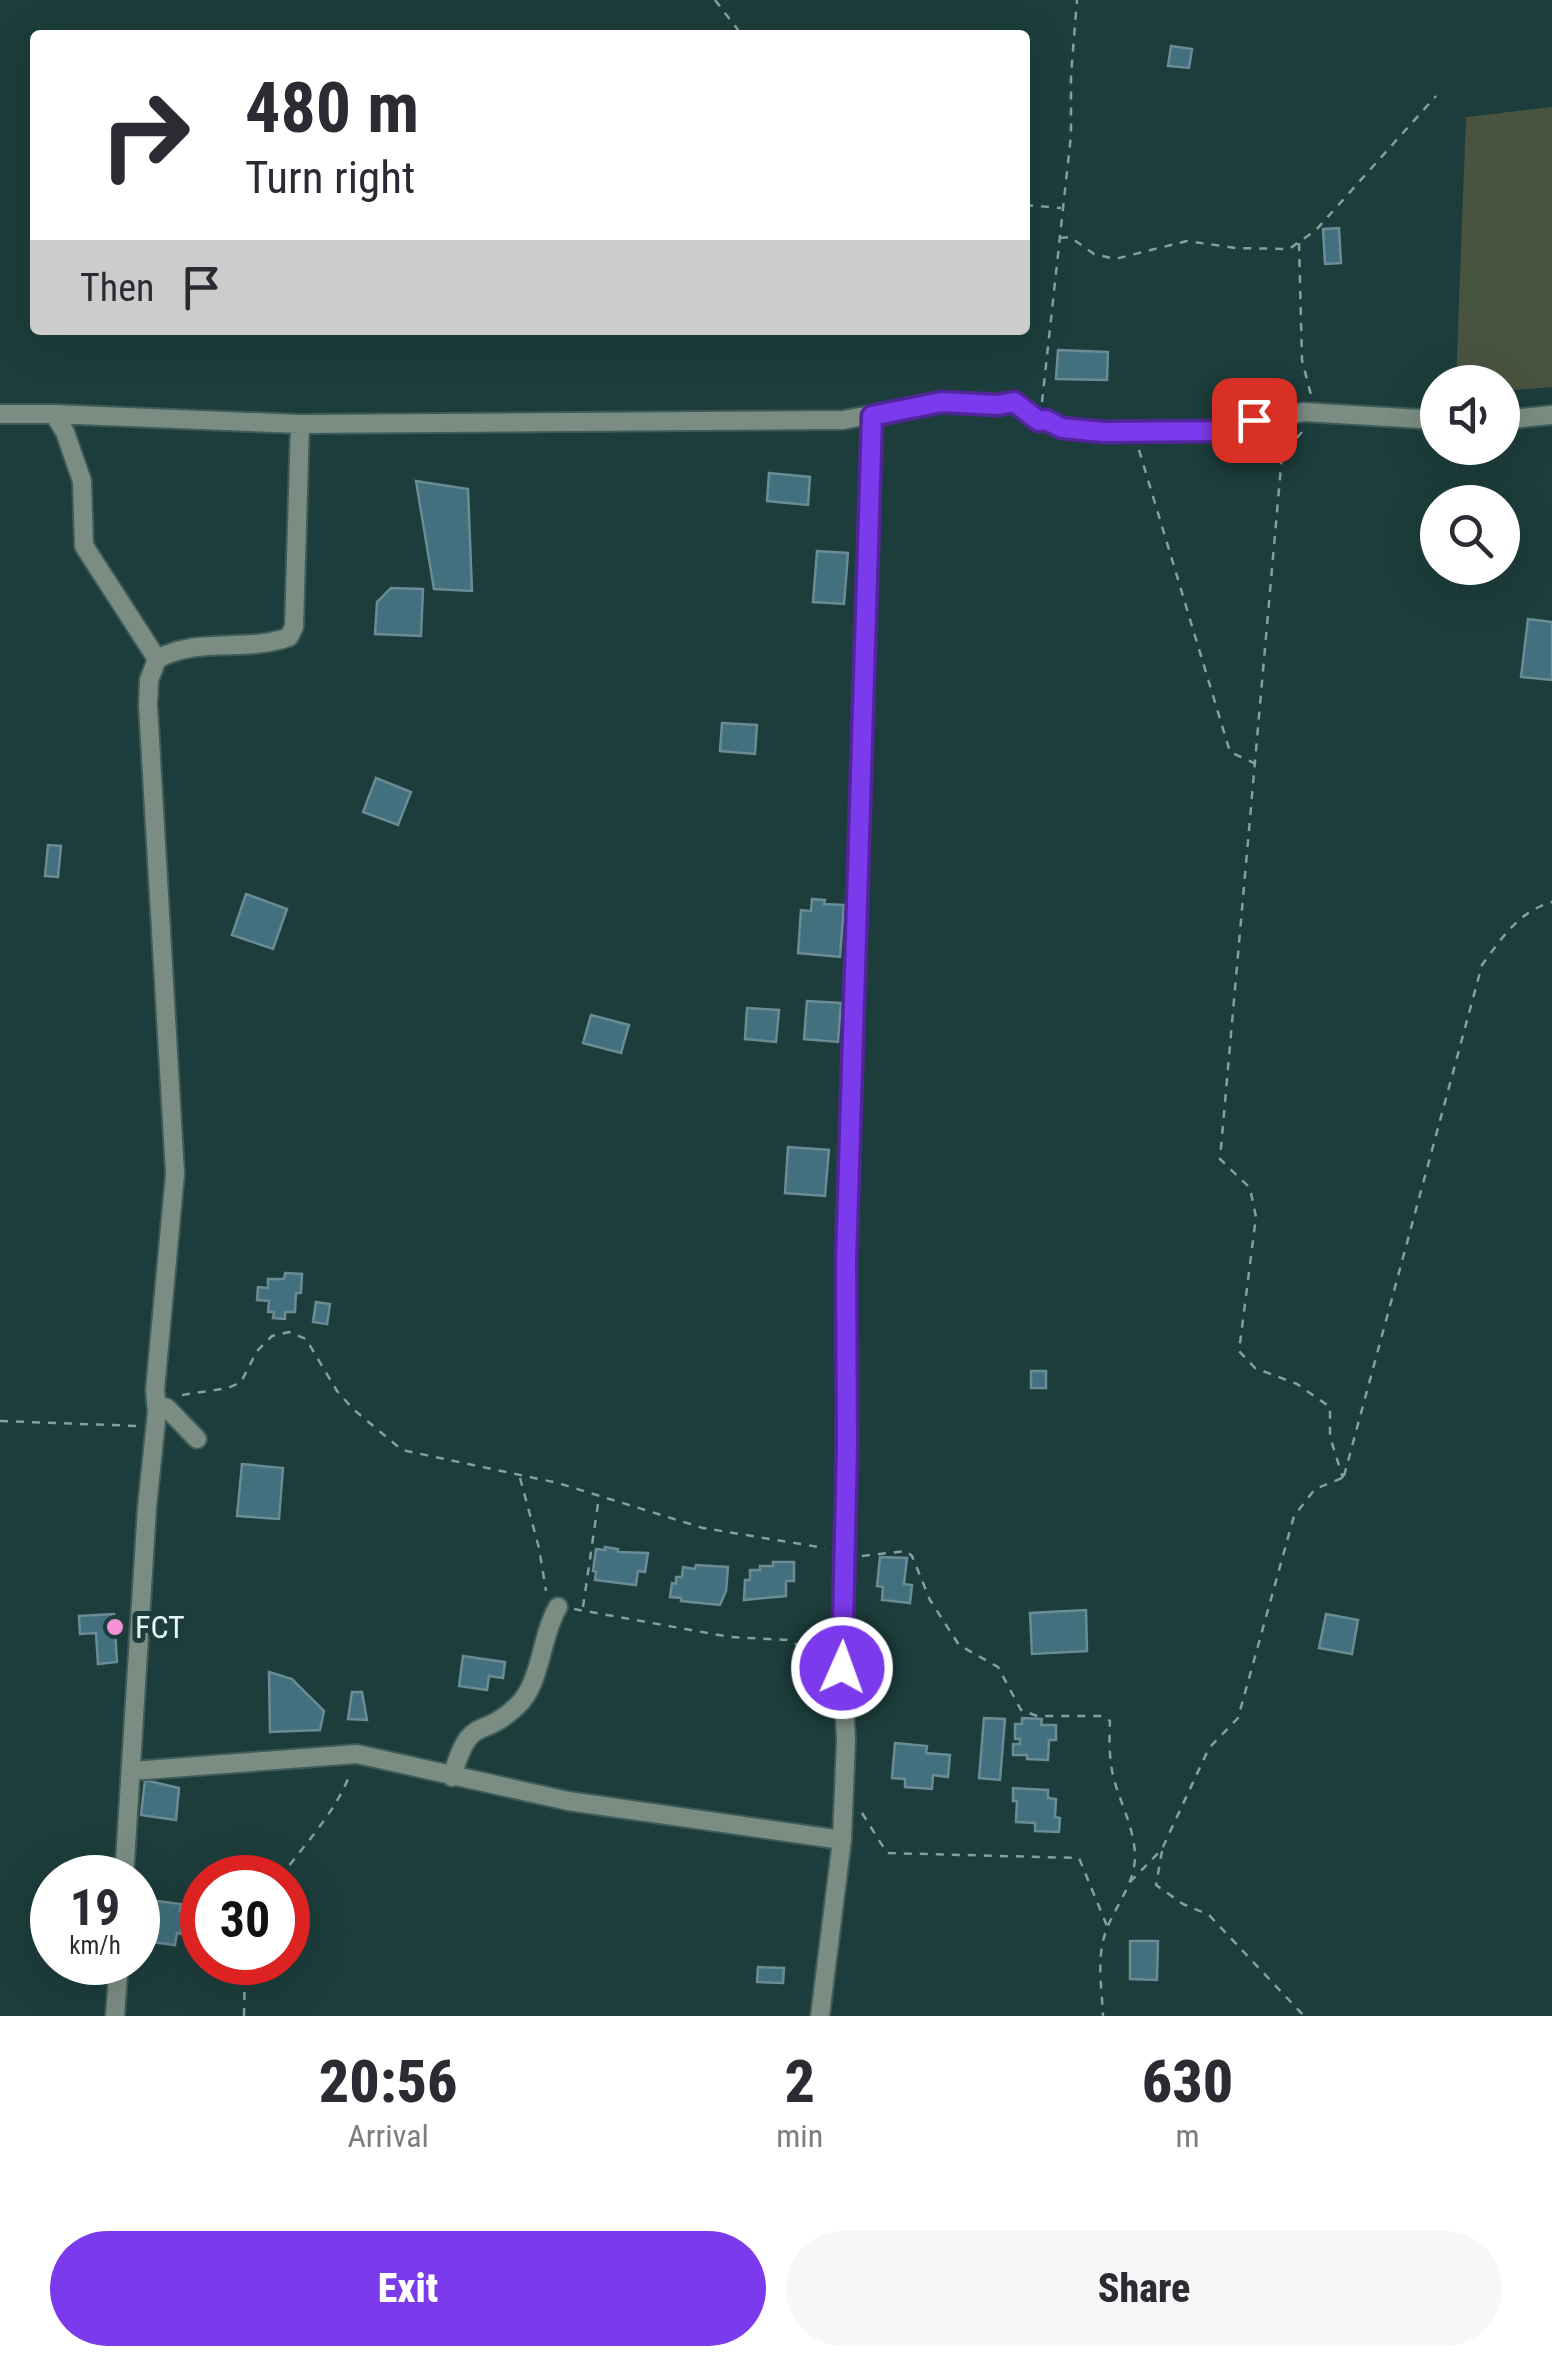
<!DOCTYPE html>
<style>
body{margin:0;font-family:"Roboto Condensed",sans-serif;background:#f7f7f7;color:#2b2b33;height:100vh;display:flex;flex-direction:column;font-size:38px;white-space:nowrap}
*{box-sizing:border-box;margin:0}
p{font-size:32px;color:#7c7c81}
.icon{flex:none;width:55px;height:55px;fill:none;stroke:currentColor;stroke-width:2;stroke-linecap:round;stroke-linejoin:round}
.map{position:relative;height:2016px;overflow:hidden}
.side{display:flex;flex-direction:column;background:#fff;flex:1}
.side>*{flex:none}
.banner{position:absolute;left:30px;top:30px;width:1000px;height:305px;border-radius:10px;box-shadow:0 10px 40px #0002;background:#fff;color:#2b2b33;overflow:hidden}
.tools{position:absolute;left:1420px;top:365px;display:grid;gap:20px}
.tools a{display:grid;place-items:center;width:100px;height:100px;border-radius:50%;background:#fff;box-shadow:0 10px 40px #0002;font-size:50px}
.speed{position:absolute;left:30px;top:1855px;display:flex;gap:20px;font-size:50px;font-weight:700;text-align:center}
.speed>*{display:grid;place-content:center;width:130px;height:130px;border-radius:50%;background:#fff;box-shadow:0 10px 40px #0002;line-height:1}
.speed small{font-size:25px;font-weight:400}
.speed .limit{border:15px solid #d22;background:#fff;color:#111}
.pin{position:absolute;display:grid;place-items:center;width:85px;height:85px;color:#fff;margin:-42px;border-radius:20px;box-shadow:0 5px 15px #0006}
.me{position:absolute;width:110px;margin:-55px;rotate:2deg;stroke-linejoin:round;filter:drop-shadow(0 0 8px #0008)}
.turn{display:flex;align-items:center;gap:35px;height:210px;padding:0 50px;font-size:45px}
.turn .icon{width:130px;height:130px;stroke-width:2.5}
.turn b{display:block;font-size:70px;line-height:85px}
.then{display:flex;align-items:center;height:95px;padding:0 50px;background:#0003;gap:20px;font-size:38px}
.eta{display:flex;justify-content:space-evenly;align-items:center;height:170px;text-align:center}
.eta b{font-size:60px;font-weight:800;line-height:70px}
.cta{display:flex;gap:20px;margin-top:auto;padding:20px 50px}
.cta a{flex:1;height:115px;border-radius:60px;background:#7c3aed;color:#fff;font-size:40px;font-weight:800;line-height:115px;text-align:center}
.cta a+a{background:#f7f7f7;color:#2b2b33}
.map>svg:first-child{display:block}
</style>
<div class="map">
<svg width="1552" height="2016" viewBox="0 0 1552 2016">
<rect width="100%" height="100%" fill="#1c3d3b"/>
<!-- green -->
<path fill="#495440" d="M1552,107V387L1503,391L1502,382H1456L1466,117Z"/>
<!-- building -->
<path fill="#42707e" stroke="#6b8b95" stroke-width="2.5" d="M1171,46L1192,49L1189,68L1168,66Z
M1339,228L1341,263L1325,264L1323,229Z
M1058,350L1108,352L1107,380L1056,379Z
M769,473L810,477L808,505L767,501Z
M416,481L468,489L472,591L434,589Z
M817,551L848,553L844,604L813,602Z
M391,588L423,589L421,636L375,634L377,602Z
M1528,619L1552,622V680L1521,677Z
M722,723L757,725L755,754L720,751Z
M376,778L411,792L398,825L363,812Z
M48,845L61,846L58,877L45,876Z
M246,894L287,909L273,949L232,935Z
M812,899L825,900L824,904L844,905L840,957L798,953L801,910L811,911Z
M807,1001L841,1003L838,1042L804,1039Z
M747,1008L779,1010L776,1042L745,1039Z
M591,1015L629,1025L621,1053L583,1043Z
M788,1147L829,1150L825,1196L785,1193Z
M285,1273L302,1274L301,1293H296L295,1312H285V1319L273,1318L274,1312H268L269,1301L257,1300L258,1287L268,1288V1279H284Z
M316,1302L330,1304L327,1324L313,1322Z
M1031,1371H1046V1388H1031Z
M242,1464L283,1468L279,1519L237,1516Z
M605,1547L618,1549V1552L648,1553L645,1572L638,1571L636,1585L595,1580L596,1572L593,1571L596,1549L605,1550Z
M880,1557L907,1558L904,1584L912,1585L910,1603L882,1600L883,1587L877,1586Z
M773,1562H794V1581H786V1596L744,1600L745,1580H750V1570H760V1566H773Z
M696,1565L728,1567L726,1591L720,1605L681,1601V1598L670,1597L672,1583L676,1584V1577H682L683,1567L695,1569Z
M1086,1610L1087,1651L1032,1654L1030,1613Z
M114,1614L117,1662L98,1664L96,1633L80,1634L79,1616Z
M1326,1614L1358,1620L1352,1654L1319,1648Z
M463,1656L505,1662L503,1678L489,1676L487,1690L459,1686Z
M269,1672L292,1679L324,1711L320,1730L270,1732Z
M352,1692H362L367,1720L348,1719Z
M984,1718L1005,1719L1000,1780L979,1778Z
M1022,1718L1042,1719L1041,1725H1056V1740H1049L1048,1760L1027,1759V1755H1013V1744H1020V1739H1015V1724H1022Z
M895,1743L927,1746L926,1753L950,1755L948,1777L933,1775L932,1789L905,1787V1779L892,1778Z
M145,1780L179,1788L176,1820L141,1815Z
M1013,1788L1048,1790V1798L1056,1799L1055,1817L1060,1818L1059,1832L1035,1831V1823L1016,1822L1017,1801H1013Z
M149,1900L181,1904L180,1911L184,1912L181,1934L177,1933L175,1945L151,1942L152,1935L145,1934Z
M1130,1941H1158L1157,1980L1130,1979Z
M758,1967L784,1968L783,1983L757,1982Z"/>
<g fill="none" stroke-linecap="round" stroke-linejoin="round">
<!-- minor casing -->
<g stroke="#3c5b59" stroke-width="22">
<path id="minor" d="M0,414H54L300,424L843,420L941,402L999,405L1014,402L1039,421L1046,420L1062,429L1103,432L1217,431L1254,420L1304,412L1438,420
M54,414L65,432L82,481L84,546L157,659
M1502,420L1552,415
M156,1404L167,1408L197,1439
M132,1771L357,1754L568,1801L842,1840
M452,1777C471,1712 478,1742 516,1707C542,1684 540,1637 558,1607
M124,1878L147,1507L157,1411L155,1390L175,1174L148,705L149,680L157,659C200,636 244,653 289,637L294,627L300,424
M115,2016L119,1962
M820,2016L842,1840L846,1739L842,1669L847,1414L846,1262L872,415"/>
</g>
<!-- path -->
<path stroke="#869f9d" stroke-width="2.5" stroke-dasharray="8 8" stroke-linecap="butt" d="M715,0L742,35
M1025,205L1061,208
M1060,238L1070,237L1094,254L1115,259L1187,241L1236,248L1289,249L1316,230L1436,96
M1299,243L1302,360L1311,395
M1042,402L1071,135V75L1077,0
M1302,432L1282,455L1220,1159L1250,1188L1256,1217L1239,1351L1255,1368L1297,1384L1330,1407V1437L1343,1478
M1139,450L1230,752L1254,763
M182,1395L228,1388L241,1382L257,1351L272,1336L289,1332L306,1339L337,1391L353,1409L402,1450L558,1483L703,1528L825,1548
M0,1421L138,1426
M1344,1476L1482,965C1501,939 1519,911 1552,902
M520,1478L539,1548L546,1591
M862,1556L906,1551L912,1556L930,1600L959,1645L998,1667L1021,1710L1037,1716H1102L1110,1721C1109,1742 1109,1763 1115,1783C1123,1809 1135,1831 1135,1858C1134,1885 1115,1906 1106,1931C1096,1958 1102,1988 1103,2016
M583,1607L599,1497
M574,1609L730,1637L787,1640L824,1657
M862,1813L887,1853L1079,1858L1107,1926
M1162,1851L1156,1885L1183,1904L1209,1915L1304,2016
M280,1878C305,1843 334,1815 350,1774
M1130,1882L1162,1849L1209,1748L1238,1718L1294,1516L1315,1489L1342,1478
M244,2016L245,1962"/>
<!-- minor -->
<use href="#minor" stroke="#7b8c82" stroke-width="18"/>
</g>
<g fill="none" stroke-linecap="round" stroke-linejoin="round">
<!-- route casing -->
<g stroke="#51269a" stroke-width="25">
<path id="route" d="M842,1668L847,1446L846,1262L872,416L941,402L998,405L1014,402L1039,421L1046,420L1062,428L1103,432L1217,431L1254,420"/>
</g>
<!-- route -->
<use href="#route" stroke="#7c3aed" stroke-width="18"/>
</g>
<!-- markers -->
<circle fill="#f391d5" stroke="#1c3d3b" stroke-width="4" cx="115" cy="1627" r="10"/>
<g text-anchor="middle" stroke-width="10" stroke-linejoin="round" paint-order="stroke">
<!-- poi labels -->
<g font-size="32" fill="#e5f7f6" stroke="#1c3d3b" text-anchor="start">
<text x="135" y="1638">FCT</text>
</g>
</g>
</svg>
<div class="tools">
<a><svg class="icon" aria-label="sound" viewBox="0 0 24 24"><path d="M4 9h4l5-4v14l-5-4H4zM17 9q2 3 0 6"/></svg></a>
<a><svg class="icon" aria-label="search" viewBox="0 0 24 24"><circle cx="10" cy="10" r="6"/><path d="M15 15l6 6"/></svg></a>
</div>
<div class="speed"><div>19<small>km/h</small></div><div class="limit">30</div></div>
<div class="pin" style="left:1254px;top:420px;background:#d93025"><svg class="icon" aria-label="arrive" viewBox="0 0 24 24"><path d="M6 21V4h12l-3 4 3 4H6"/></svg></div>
<svg class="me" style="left:842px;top:1668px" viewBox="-20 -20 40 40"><circle r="17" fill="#7c3aed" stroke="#fff" stroke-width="3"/><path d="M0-11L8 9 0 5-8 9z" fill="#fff"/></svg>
<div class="banner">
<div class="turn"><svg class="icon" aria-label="right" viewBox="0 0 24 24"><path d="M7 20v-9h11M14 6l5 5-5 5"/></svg><div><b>480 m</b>Turn right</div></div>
<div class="then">Then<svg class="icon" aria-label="arrive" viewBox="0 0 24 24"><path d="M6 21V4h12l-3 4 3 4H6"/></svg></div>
</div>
</div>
<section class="side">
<div class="eta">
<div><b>20:56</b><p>Arrival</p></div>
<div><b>2</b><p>min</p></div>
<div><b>630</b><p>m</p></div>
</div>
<div class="cta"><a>Exit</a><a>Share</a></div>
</section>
